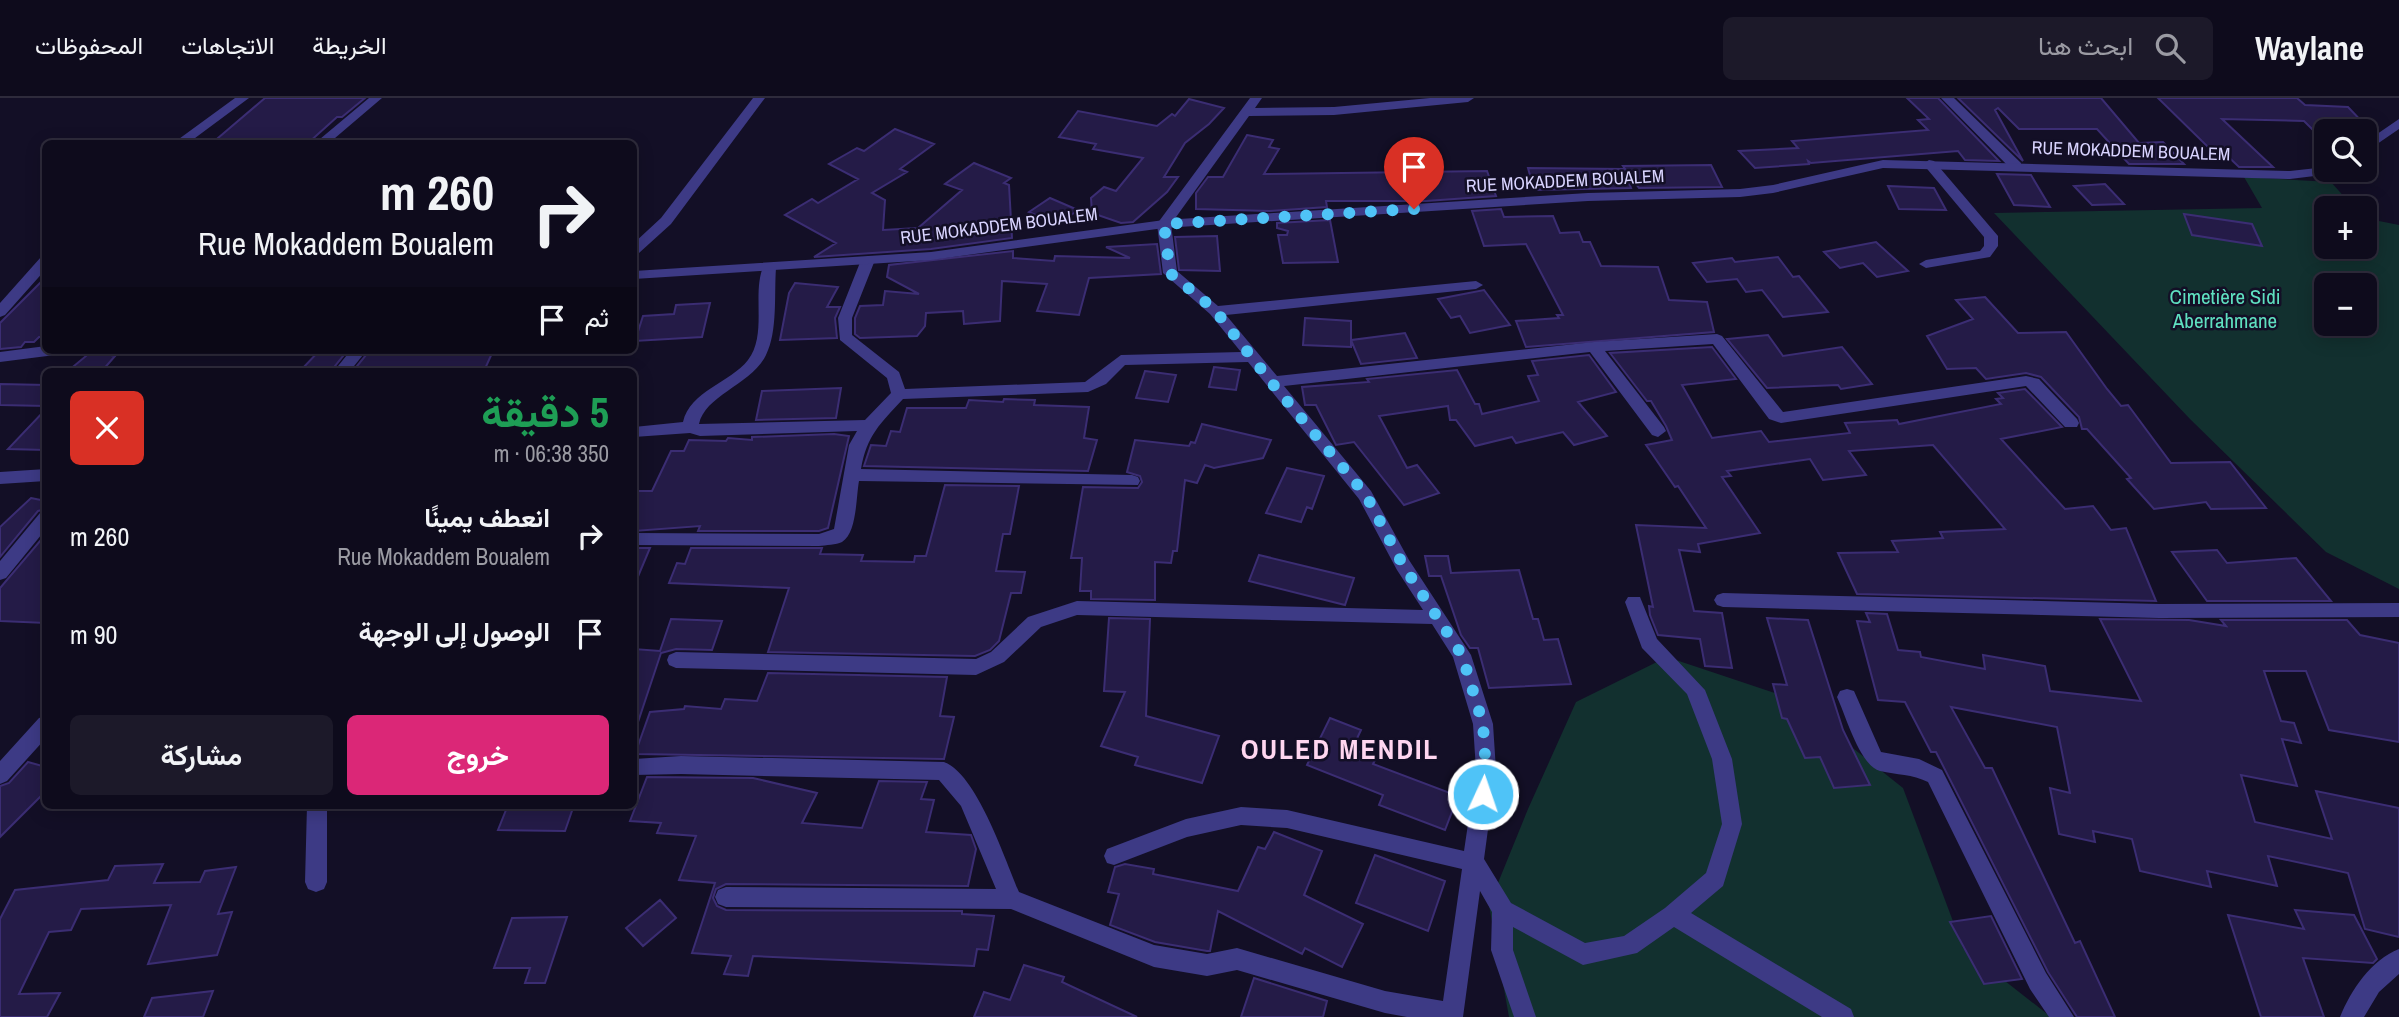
<!DOCTYPE html>
<html lang="ar">
<meta charset="utf-8">
<style>
body{margin:0;font-family:"Archivo Narrow",Vazirmatn,sans-serif;background:#1c1929;color:#f1f3f6;direction:rtl;height:100vh;display:flex;flex-direction:column;font-size:26px;white-space:nowrap}
*{box-sizing:border-box;margin:0}
p{font-size:23px;color:#9b9ba3}
.icon{flex:none;width:38px;height:38px;fill:none;stroke:currentColor;stroke-width:2;stroke-linecap:round;stroke-linejoin:round}
.map{position:relative;flex:1;overflow:hidden;direction:ltr}
.side{position:absolute;left:42px;top:270px;width:595px;height:441px;display:flex;flex-direction:column;background:#0e0b1c;border-radius:10px;box-shadow:0 4px 18px #0003,0 0 0 2px #2e2b3b;direction:rtl}
.side>*{flex:none}
.banner{position:absolute;left:42px;top:42px;width:595px;height:214px;border-radius:10px;box-shadow:0 4px 18px #0003,0 0 0 2px #2e2b3b;direction:rtl;background:#0e0b1c;color:#f1f3f6;overflow:hidden}
.controls{position:absolute;left:2314px;top:21px;display:grid;gap:14px}
.controls a{display:grid;place-items:center;width:63px;height:63px;border-radius:10px;background:#0e0b1c;box-shadow:0 4px 18px #0003,0 0 0 2px #2e2b3b;font-size:35px}
.pin{position:absolute;display:grid;place-items:center;width:60px;height:60px;color:#fff;margin:-72px -30px;border-radius:50% 50% 50% 0;rotate:-45deg;box-shadow:0 0 7px #0007}
.pin .icon{rotate:45deg}
.me{position:absolute;width:77px;margin:-38px;rotate:3deg;stroke-linejoin:round;filter:drop-shadow(0 0 5px #0008)}
.turn{display:flex;align-items:center;gap:24px;height:147px;padding:0 28px;font-size:32px}
.turn .icon{width:91px;height:91px;stroke-width:2.5}
.turn b{display:block;font-size:49px;line-height:60px}
.then{display:flex;align-items:center;height:66px;padding:0 28px;background:#0003;gap:14px;font-size:26px}
.round{display:grid;place-items:center;flex:none;width:74px;height:74px;border-radius:10px;background:#1c1929}
.summary{display:flex;align-items:center;justify-content:space-between;height:119px;padding:0 28px}
h1{font-size:42px;font-weight:700;line-height:52px;color:#1e9e55}
.primary-button{display:flex;gap:14px;margin-top:auto;padding:14px 28px}
.primary-button a{flex:1;height:80px;border-radius:10px;background:#db2777;color:#fff;font-size:28px;font-weight:700;line-height:80px;text-align:center}
.primary-button a+a{background:#1c1929;color:#f1f3f6}
ul{padding:0;list-style:none}
li{display:flex;align-items:center;gap:21px;height:98px;padding:0 28px}
li div{flex:1}
li b{display:block;font-size:26px}
li em{font-style:normal}
header{display:flex;align-items:center;gap:42px;box-sizing:border-box;height:98px;padding:0 35px;background:#0e0b1c;border-bottom:2px solid #2e2b3b}
header strong{font-size:33px}
nav{display:flex;gap:38px;margin-inline-start:auto;font-size:24px}
.search{width:490px;height:63px;background:#1c1929;display:flex;align-items:center;gap:18px;box-sizing:border-box;padding:0 24px;border-radius:10px;color:#9b9ba3;font-size:26px}
.map>svg:first-child{display:block}
</style>
<header>
<strong>Waylane</strong>
<div class="search"><svg class="icon" aria-label="search" viewBox="0 0 24 24"><circle cx="10" cy="10" r="6"/><path d="M15 15l6 6"/></svg>ابحث هنا</div>
<nav><a>الخريطة</a><a>الاتجاهات</a><a>المحفوظات</a></nav>
</header>
<div class="map">
<svg width="2399" height="919" viewBox="0 0 2399 919">
<rect width="100%" height="100%" fill="#130f26"/>
<!-- green -->
<path fill="#12302f" fill-rule="evenodd" d="M2244,79L2331,84L2354,110H2326V149H2364V120L2399,127V491L2326,454L2190,321L1994,115L2262,110ZM2326,187H2364V226H2326Z
M1667,559L1790,600L1903,690L1963,850L2051,919H1509L1489,807L1528,711L1576,604Z"/>
<!-- building -->
<path fill="#241b47" stroke="#3b2d73" stroke-width="2" d="M265,0H365L342,19H337L307,46H211Z
M1907,0H1938L1999,63L1965,62L1958,53L1811,65L1808,63L1809,66L1755,70L1739,53L1798,50L1792,43L1928,32L1918,22L1929,21Z
M1958,0H2101L2139,45L2163,44L2184,66H2129L2097,31H2019L1998,10L1995,12L2023,63Z
M2158,0H2297L2305,7L2348,9L2369,31L2314,33L2304,23L2222,21L2273,69H2239L2217,48L2208,49Z
M1189,1L1224,10L1209,26L1185,45L1164,79H1178L1167,94L1133,124L1121,125L1092,115L1091,100L1104,89L1116,93L1143,60L1093,51L1096,46L1059,39L1078,13L1157,28L1172,16L1175,18Z
M895,31L934,46L900,71L907,74L872,95L885,102L883,132L918,130L962,92L945,86L974,65L1011,80L1004,85L1009,87L1012,140L931,151L814,159L836,145L785,117L812,101L818,105L858,81L829,66L857,50L864,53Z
M1247,37L1273,42L1269,49L1279,51L1264,76L1487,73L1496,98L1426,103H1326L1327,109L1270,113L1196,111V95L1208,79H1223Z
M1711,67L1722,89L1639,90L1623,68Z
M1528,70L1624,71L1631,90L1534,92Z
M1997,76L2031,77L2050,109L2014,107Z
M2105,86L2124,106L2092,107L2074,88Z
M1888,88L1934,90L1946,112L1899,111Z
M1050,100L1078,112L1057,127L1029,114Z
M1501,111L1504,119L1553,118L1560,135L1579,134L1583,144H1590L1601,168L1658,169L1669,202L1707,204L1714,234L1526,249L1516,223L1559,220L1557,217H1563L1526,146L1484,148L1472,113Z
M2184,116L2252,126L2262,148L2192,137Z
M1330,122L1338,164L1283,165L1278,137H1287L1288,133L1277,130V125Z
M1217,138L1220,173L1179,172L1175,139Z
M1876,144L1908,173L1877,179L1863,165L1840,170L1824,154Z
M1157,146L1161,176L1089,180L1079,217L1037,213L1047,186L1002,183L1000,223L964,226L963,213L926,215L925,228L917,238L860,240L855,236V220L860,208L883,207L885,193L919,196L887,179L889,167L1013,153V160L1054,163L1055,158L1130,160L1106,149Z
M1778,159L1793,179L1799,178L1828,214L1783,219L1762,192L1746,194L1737,181L1707,184L1693,165L1732,160L1735,164Z
M46,179V239H39L34,244H25L21,249L0,251V225Z
M795,185L838,189L827,209H840L835,220L837,240L780,242L789,195Z
M1484,192L1510,227L1470,235L1460,218L1451,220L1438,201Z
M1985,199L2018,235L2066,234L2107,291L2121,308L2128,307L2171,365L2230,364L2266,410L2211,411L2206,404L2154,411L2127,381L2131,380L2087,331H2082L2079,319L2041,279L2026,275L1986,281L1976,270L1947,271L1927,238L1973,221L1956,202Z
M710,205L702,239L635,243L643,218L674,216L676,207Z
M1305,220L1351,223V242L1405,235L1417,260L1361,266L1351,242V249L1303,247Z
M1768,237L1783,258L1842,249L1872,286L1841,291L1838,287L1767,290L1727,241Z
M1712,249L1736,281L1682,287L1712,340L1761,333L1769,344L1850,335L1845,325L1897,322L1899,326L2001,306L1996,301L2003,300L1998,295L2025,291L2062,329L2001,341L2065,411L2093,408L2111,432L2126,430L2156,503L1857,496L1838,455L1898,454L1892,443L1943,440L1940,434L2005,431L1933,347L1849,353L1866,377L1823,382L1810,361L1727,373L1731,378L1722,379L1760,435L1698,446L1700,454L1679,452L1694,513L1722,515L1732,570L1705,568L1700,541L1658,537L1650,517L1649,508L1653,509L1636,427L1706,430L1678,388L1675,389L1646,347L1672,342L1666,328L1651,303H1647L1610,255Z
M320,252H348L331,273H300Z
M370,252H420L418,257L493,253L484,273H353Z
M92,253L115,258L102,273H68Z
M1589,257L1616,294L1578,304L1607,338L1574,347L1563,334L1516,345L1512,339L1475,348L1456,322H1450L1448,308L1379,318L1407,370L1417,367L1439,395L1404,407L1354,344L1336,347L1316,307H1305L1302,289L1369,284L1367,281L1457,272L1475,306H1479L1482,316L1539,303L1528,278L1538,277L1532,263Z
M1214,269L1240,272L1236,292L1209,289Z
M1145,273L1176,277L1168,304L1136,300Z
M0,286L46,287V308L0,307Z
M841,290L836,320L756,322L762,293Z
M1004,301L1035,302L1034,307L1089,309L1084,340L1097,342L1088,373L864,368L871,347L886,348L891,333L900,334L907,310H966L969,302L1003,304Z
M46,311V352L8,351Z
M1202,326L1271,342L1263,360L1214,370L1205,367L1197,385L1185,382L1177,453H1173L1171,465L1155,464V502L1091,501V493H1080L1082,460H1071L1083,389L1138,390L1142,384L1140,378L1127,374L1135,342L1189,348L1191,344L1195,345Z
M834,336L849,338L828,430L819,433H698L700,428L634,433V393H652L671,353H684L689,342L726,343L728,340L752,342V339Z
M1287,370L1324,378L1312,411L1307,409L1301,424L1266,415Z
M945,387L1019,388L1010,436H1003L996,473L1025,474L1021,495H1011L999,543L990,552L975,558L768,554L789,490L669,485L677,465L685,466L691,450H822L820,456L863,457L861,463L914,464L915,458H926Z
M31,400L46,403V411L38,413L0,459V429Z
M46,436V525L0,523V490Z
M634,450H650L634,488V449Z
M2217,452L2227,465L2296,460L2331,503H2207L2172,454Z
M1259,457L1354,480L1345,507L1249,483Z
M1425,458H1448L1451,475L1519,472L1533,521H1538L1544,542L1558,541L1571,586L1489,590L1478,550H1470L1461,537L1441,478H1429Z
M1866,515L1887,516L1898,552L1920,554L1921,559L1985,571L1983,557L2045,568L2050,593L2141,603L2100,521L2189,522L2226,528L2221,522H2347L2360,537L2399,545V644L2329,632L2306,573H2264L2281,623L2294,625L2301,645L2282,641L2297,688L2241,677L2255,724L2332,741L2316,693L2399,710V839L2365,831L2348,775L2268,758L2277,788L2207,773L2211,789L2140,773L2132,741L2093,733L2095,744L2059,736L2050,690L2070,695L2057,629L1951,609L1985,670H1992L2075,845L2080,843L2115,919H2077L2048,874L1936,654H1931L1905,604L1878,602L1857,523L1870,524Z
M1109,520L1150,521L1146,618L1219,638L1202,685L1135,667L1138,659L1101,648L1125,594L1104,593Z
M1767,520L1808,522L1843,632L1870,687L1834,690L1820,659L1805,660L1787,621L1782,620L1773,586L1787,587Z
M671,521L722,523L712,552L676,551L661,555L638,624L634,623V551L660,553Z
M768,575L947,579L940,618L954,619L944,661L635,656L650,614L684,611L685,608L721,611L725,601L757,603Z
M1330,620L1361,632L1352,651L1376,660L1373,666L1458,698L1445,732L1379,707L1383,697L1307,667Z
M28,664L46,669V693L0,739V688L9,685Z
M647,679L753,680L817,695L802,725L862,730L879,683L927,684L921,701L934,702L926,734L971,737L976,751L968,788L726,786L716,791L713,800L717,808L726,812L962,813V816L994,818L988,852L977,851L974,868L753,858L748,878L724,876L731,858L692,855L715,785L679,782L696,738L657,735L661,725L630,723Z
M508,707H574L565,733L498,732Z
M1274,734L1322,753L1304,797L1363,826L1342,869L1305,850L1302,856L1218,813L1210,853H1207L1155,844L1110,827L1119,796L1108,794L1115,769L1125,766L1154,771L1153,776L1238,793L1258,749L1265,751Z
M1375,757L1445,783L1428,833L1356,805Z
M163,766L154,785L200,784L205,773L236,769L218,816L232,814L217,857L148,866L171,807L81,811L71,832L49,834L19,896L60,895L47,919H0V821L15,792L108,782L115,768Z
M660,802L676,820L643,848L626,830Z
M2295,812L2354,817L2377,861L2373,865L2303,860L2324,919H2261L2228,817L2304,831Z
M1991,818L2022,881L1984,886L1950,824Z
M567,819L545,885H525L530,870H494L512,820Z
M1024,867L1064,879L1062,884L1137,919H974L984,894L1010,902Z
M1254,880L1327,903L1323,919H1241Z
M213,893L203,919H144L152,900Z"/>
<g fill="none" stroke-linecap="round" stroke-linejoin="round">
<!-- minor -->
<path fill="#3d3a85" fill-rule="evenodd" d="M235,0H249L187,46H172Z
M369,0H382L328,46H314Z
M753,0H765L671,126L639,155L634,156V145L661,120Z
M1250,0H1262L1255,10L1334,9L1430,0H1474L1468,4L1334,17L1249,18L1171,126L1177,173L1218,208L1476,183L1483,187L1476,191L1226,217L1277,278L1594,244L1717,236L1722,238L1783,314L2026,278L2039,281L2077,321L2079,325L2077,329H2065L2026,288L1781,325L1769,321L1713,246L1605,253L1664,329L1666,333L1658,339L1652,337L1590,254L1284,288L1371,393L1409,462L1471,557L1493,626L1496,672L1484,761L1511,805L1585,845L1624,838L1665,810L1706,775L1722,726L1712,661L1687,596L1642,550L1625,504L1628,499H1640L1657,541L1705,592L1732,661L1742,726L1723,788L1691,815L1851,911L1854,919H1822L1674,829L1637,855L1583,867L1513,829V852L1536,919H1514L1491,852L1492,814L1480,793L1463,919H1407L1385,915L1237,872L1207,878L1154,869L1011,811L726,809L718,806L715,799L718,792L726,789L996,791L961,708L939,682L681,676L634,677V661L681,658L944,664C977,676 1005,762 1019,794L1154,847L1207,856L1237,850L1385,893L1443,903L1462,771L1287,730L1241,727L1187,739L1114,767L1107,765L1104,758L1107,751L1186,721L1241,709L1287,712L1464,753L1476,672L1473,626L1453,559L1432,526L1077,517L1041,529L1004,564L976,577L676,570L669,567L667,562L669,557L676,554L976,561L991,554L1028,519L1077,503L1423,512L1397,472L1359,401L1248,264L1125,267L1106,286L1088,294L903,301C880,326 867,337 861,371L1132,377L1138,379L1140,383L1138,387L859,383C856,399 857,435 842,444C836,447 826,447 819,448L634,447V435L819,436L834,431L849,347L857,333L700,338L690,335L634,339V329L683,324C690,293 730,285 748,262C768,236 751,194 764,167H774L776,170C774,196 778,233 766,257C752,286 705,297 699,326L865,322L891,295L887,280L840,242L838,220L861,162L868,158L875,162L852,220V237L899,274L905,291L1085,284L1121,257L1241,254L1210,216L1163,175L1157,126Z
M1941,0H1954L2021,65V71H2011Z
M1929,62L1934,63L1998,138V148L1990,159L1926,170L1919,166L1926,162L1980,153L1984,148V139L1923,66Z
M46,158V171L5,217L0,219V205L41,159Z
M351,252H367L350,273H334Z
M46,371V383L0,386V374Z
M46,413V431L6,480L0,482V463L40,415Z
M1723,495L2159,506L2399,505V519L2159,520L1723,509L1717,507L1714,502L1717,497Z
M1847,591L1854,593L1881,654L1919,661L1942,672L2046,875L2074,919H2049L2030,891L1928,684C1912,676 1897,677 1880,673C1860,668 1846,618 1837,599L1840,593Z
M46,618V640L7,683L0,686V663L39,620Z
M307,707H327V784L324,791L316,794L308,791L305,784Z
M2399,851V876L2379,894L2364,919H2340C2351,892 2371,862 2399,851Z"/>
<!-- tertiary -->
<path fill="#3d3a85" fill-rule="evenodd" d="M2399,21V31L2364,55V45Z
M1883,62L2290,73L2326,69V72H2337L2331,76L2290,81L1883,70L1773,95L1740,99L1588,103L1164,130L931,162L634,181V173L931,154L1164,122L1588,95L1740,91L1773,87Z
M46,248V252H63L55,257L0,264V254Z"/>
</g>
<g fill="none" stroke-linecap="round" stroke-linejoin="round">
<!-- route -->
<path stroke="#4fc3f7" stroke-width="12" stroke-dasharray="0 21.6" d="M1414,111L1164,126L1170,175L1215,212L1271,284L1366,397L1403,467L1462,557L1483,626L1486,673L1483,696"/>
</g>
<g text-anchor="middle" stroke-width="5" stroke-linejoin="round" paint-order="stroke">
<!-- far-street labels -->
<g font-size="18" fill="#d9d4ff" stroke="#130f26">
<text transform="translate(2131 53) rotate(2)" y="6">RUE MOKADDEM BOUALEM</text>
<text transform="translate(1565 83) rotate(-3)" y="6">RUE MOKADDEM BOUALEM</text>
<text transform="translate(999 128) rotate(-7)" y="6">RUE MOKADDEM BOUALEM</text>
</g>
<!-- park labels -->
<g font-size="21" fill="#5fe0c0" stroke="#130f26">
<text x="2225" y="206">Cimetière Sidi<tspan x="2225" dy="24">Aberrahmane</tspan></text>
</g>
<!-- district labels -->
<g font-size="28" font-weight="bold" letter-spacing="2" fill="#ffd6f0" stroke="#130f26">
<text x="1340" y="661">OULED MENDIL</text>
</g>
</g>
</svg>
<div class="controls">
<a><svg class="icon" aria-label="search" viewBox="0 0 24 24"><circle cx="10" cy="10" r="6"/><path d="M15 15l6 6"/></svg></a>
<a>+</a>
<a>−</a>
</div>
<div class="pin" style="left:1414px;top:111px;background:#d93025"><svg class="icon" aria-label="arrive" viewBox="0 0 24 24"><path d="M6 21V4h12l-3 4 3 4H6"/></svg></div>
<svg class="me" style="left:1483px;top:696px" viewBox="-20 -20 40 40"><circle r="17" fill="#4fc3f7" stroke="#fff" stroke-width="3"/><path d="M0-11L8 9 0 5-8 9z" fill="#fff"/></svg>
<div class="banner">
<div class="turn"><svg class="icon" aria-label="right" viewBox="0 0 24 24"><path d="M7 20v-9h11M14 6l5 5-5 5"/></svg><div><b>260 m</b>Rue Mokaddem Boualem</div></div>
<div class="then">ثم<svg class="icon" aria-label="arrive" viewBox="0 0 24 24"><path d="M6 21V4h12l-3 4 3 4H6"/></svg></div>
</div>
<section class="side">
<div class="summary"><div><h1>5 دقيقة</h1><p>350 m · 06:38</p></div><a class="round" style="background:#d93025;color:#fff"><svg class="icon" aria-label="close" viewBox="0 0 24 24"><path d="M6 6l12 12M18 6L6 18"/></svg></a></div>
<ul>
<li><svg class="icon" aria-label="right" viewBox="0 0 24 24"><path d="M7 20v-9h11M14 6l5 5-5 5"/></svg><div><b>انعطف يمينًا</b><p>Rue Mokaddem Boualem</p></div><em>260 m</em></li>
<li><svg class="icon" aria-label="arrive" viewBox="0 0 24 24"><path d="M6 21V4h12l-3 4 3 4H6"/></svg><div><b>الوصول إلى الوجهة</b></div><em>90 m</em></li>
</ul>
<div class="primary-button"><a>خروج</a><a>مشاركة</a></div>
</section>
</div>
